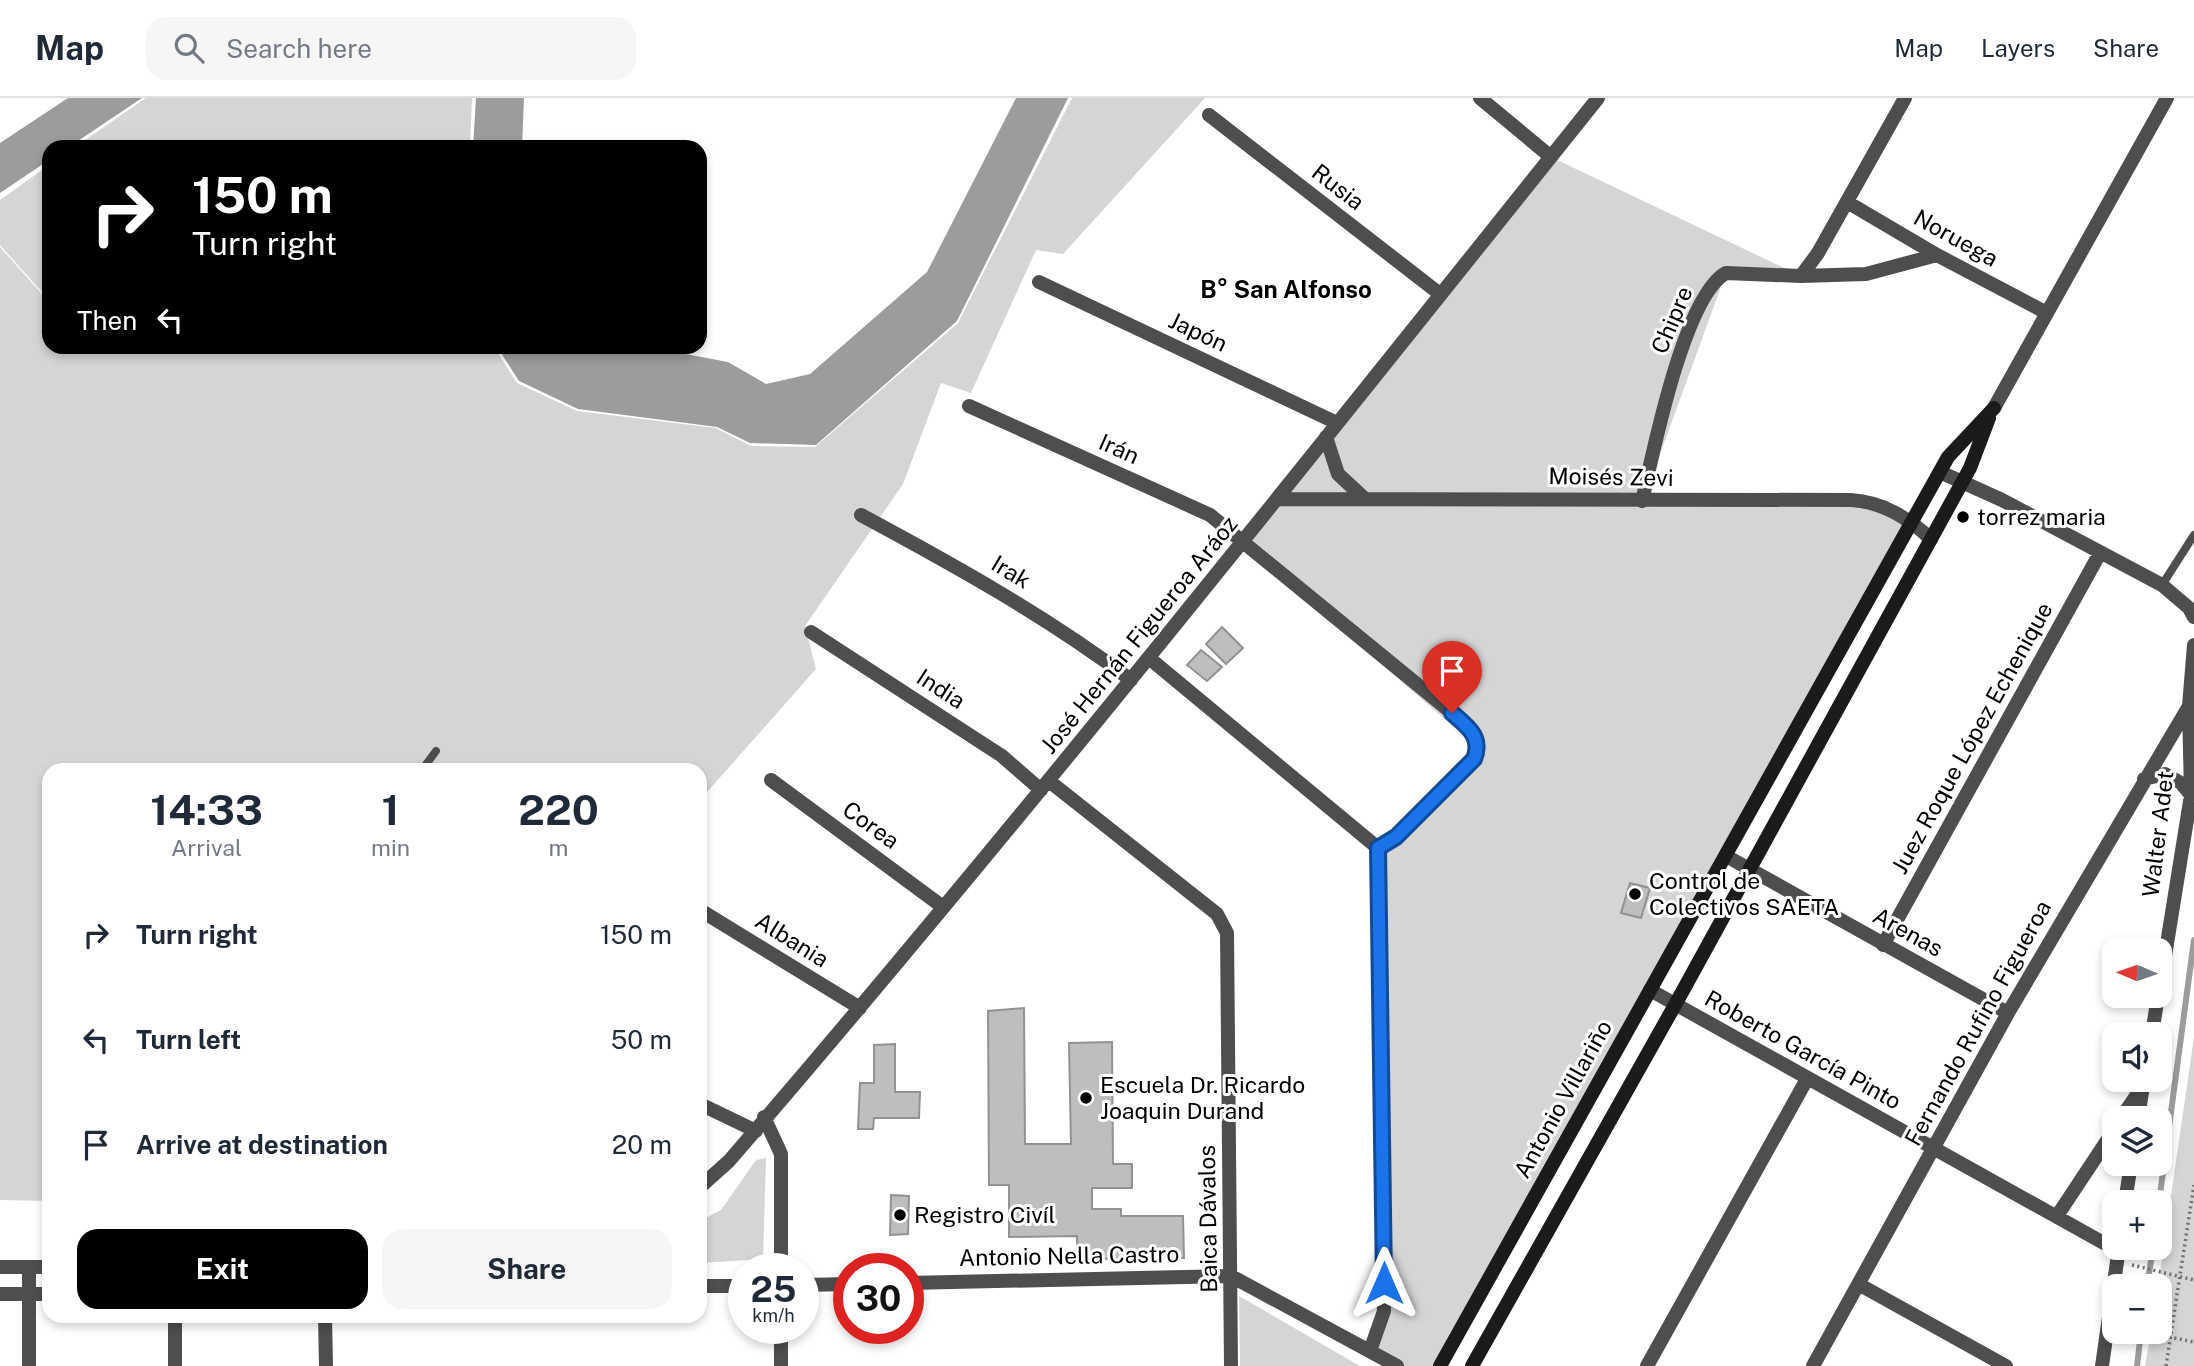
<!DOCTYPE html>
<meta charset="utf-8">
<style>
body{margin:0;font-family:"Public Sans",sans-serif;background:#f6f6f7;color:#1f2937;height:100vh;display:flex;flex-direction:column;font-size:26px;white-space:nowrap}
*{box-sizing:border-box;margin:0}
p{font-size:23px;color:#747a83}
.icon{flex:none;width:38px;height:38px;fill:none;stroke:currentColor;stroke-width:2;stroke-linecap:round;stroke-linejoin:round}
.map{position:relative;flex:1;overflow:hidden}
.panel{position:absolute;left:42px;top:665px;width:665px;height:560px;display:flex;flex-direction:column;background:#fff;border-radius:21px;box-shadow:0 4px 10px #0003}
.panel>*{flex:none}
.top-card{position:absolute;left:42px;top:42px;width:665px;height:214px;border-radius:21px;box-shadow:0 4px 10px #0003;background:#000;color:#fff;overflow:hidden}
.needle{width:46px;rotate:272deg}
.fabs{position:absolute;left:2102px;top:840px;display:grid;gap:14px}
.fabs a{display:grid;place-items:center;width:70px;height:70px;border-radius:14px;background:#fff;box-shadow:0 4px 10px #0003;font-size:35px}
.speed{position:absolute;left:728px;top:1155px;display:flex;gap:14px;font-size:35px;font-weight:700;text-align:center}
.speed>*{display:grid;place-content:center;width:91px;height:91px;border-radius:50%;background:#fff;box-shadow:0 4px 10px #0003;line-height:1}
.speed small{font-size:18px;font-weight:400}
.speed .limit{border:10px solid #d22;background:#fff;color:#111}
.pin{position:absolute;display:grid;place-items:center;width:60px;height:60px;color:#fff;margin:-72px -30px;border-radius:50% 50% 50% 0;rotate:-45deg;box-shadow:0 0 7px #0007}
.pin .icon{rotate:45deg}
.me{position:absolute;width:77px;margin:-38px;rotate:0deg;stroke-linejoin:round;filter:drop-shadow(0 0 5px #0008)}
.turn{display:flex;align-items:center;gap:24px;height:147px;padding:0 35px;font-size:32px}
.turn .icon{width:91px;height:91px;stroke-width:2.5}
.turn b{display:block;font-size:49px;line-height:60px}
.then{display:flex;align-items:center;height:66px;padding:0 35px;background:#0003;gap:14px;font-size:26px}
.eta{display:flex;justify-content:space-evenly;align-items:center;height:119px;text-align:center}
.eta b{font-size:42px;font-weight:700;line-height:49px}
.cta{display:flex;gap:14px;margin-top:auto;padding:14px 35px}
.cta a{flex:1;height:80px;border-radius:21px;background:#000;color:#fff;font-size:28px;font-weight:700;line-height:80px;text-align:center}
.cta a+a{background:#f6f6f7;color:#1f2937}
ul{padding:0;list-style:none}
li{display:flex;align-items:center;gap:21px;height:105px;padding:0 35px}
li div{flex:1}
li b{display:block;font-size:26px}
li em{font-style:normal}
header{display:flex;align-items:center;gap:42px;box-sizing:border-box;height:98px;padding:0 35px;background:#fff;border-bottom:2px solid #e0e1e3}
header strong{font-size:33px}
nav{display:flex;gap:38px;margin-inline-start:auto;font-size:24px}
.search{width:490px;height:63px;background:#f6f6f7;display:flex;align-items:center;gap:18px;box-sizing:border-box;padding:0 24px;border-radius:21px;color:#747a83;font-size:26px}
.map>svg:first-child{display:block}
</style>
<header>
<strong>Map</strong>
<div class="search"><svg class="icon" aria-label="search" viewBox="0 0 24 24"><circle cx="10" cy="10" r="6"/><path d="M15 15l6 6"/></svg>Search here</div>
<nav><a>Map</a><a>Layers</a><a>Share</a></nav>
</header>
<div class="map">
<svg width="2194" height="1268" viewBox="0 0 2194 1268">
<rect width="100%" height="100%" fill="#fff"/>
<!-- green -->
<path fill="#d5d5d5" d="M146,0H472L470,49H75Z
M1072,0H1205L1063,156L1036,152L971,295L941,285L903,386L805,528L816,571L700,702V672H49V1103L0,1102V149L49,204V248L494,249L517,285L577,313L716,330L751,348L815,349L958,225Z
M1551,59L1801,178L1726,175L1643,403H1866L1912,424L1440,1268H1397L1370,1253L1384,1213L1378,750L1478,650L1243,446Z
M49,67V202L0,147V102Z
M2194,939V1268H2145L2151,1234H2160L2158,1188Z
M766,1060L763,1161L700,1165V1123L721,1112L756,1062Z
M1239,1198L1360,1268H1240Z"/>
<!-- water -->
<path fill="#9c9c9c" d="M68,0H142L69,49H49V62L0,95V45Z
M476,0H524L522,49H473Z
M1016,0H1068L957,223L816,347L750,345L717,329L578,311L519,283L497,249H648L728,264L766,286L810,276L927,174Z"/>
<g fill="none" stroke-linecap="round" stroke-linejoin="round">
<!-- stream -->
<path stroke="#9c9c9c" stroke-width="6" d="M2159,1104L2194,842
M2147,1188L2153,1150
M2137,1268L2141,1234"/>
</g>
<!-- building -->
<path fill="#bebebe" stroke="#929292" stroke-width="2" d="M1222,529L1243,550L1226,566L1206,546Z
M1201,552L1222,569L1207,583L1187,567Z
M1630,785L1650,790L1641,820L1621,815Z
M1024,910L1025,1046H1071L1069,945L1112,944L1113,1066H1132V1090H1092V1111H1121V1118H1183L1184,1160L1077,1161V1138L1009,1139V1087H989L988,913Z
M895,946V994H920L919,1020H874L873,1031H858L860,985H874V947Z
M891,1097L909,1098L908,1136L890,1137Z"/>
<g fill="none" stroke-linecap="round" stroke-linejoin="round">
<!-- path -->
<path stroke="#707070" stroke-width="3.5" stroke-dasharray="2 3.5" stroke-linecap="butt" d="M2132,1167L2194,1182
M2169,1239L2194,1244
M2166,1268L2194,1087"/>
<!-- lane -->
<path stroke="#4e4e4e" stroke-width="8" d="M2162,487L2194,437
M422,672L436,653"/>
<!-- street -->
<path stroke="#4e4e4e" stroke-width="14" d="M1480,0L1551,59
M1209,17L1440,196
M1847,104L1937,157L2045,214
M1801,178L1866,176L1937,157
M1039,184L1337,325
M969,308L1210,417L1468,628C1477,640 1480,647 1474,661L1396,739L1378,750
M1994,310L2167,0
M1326,339L1338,376L1365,401
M1940,374L2002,402L2162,487L2189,510L2194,519
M1279,401L1851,402C1883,404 1908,420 1931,441
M1642,403C1653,355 1684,198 1726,175L1801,178L1818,155L1905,0
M861,417C954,467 1046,518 1131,582
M811,534L1002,658L1041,692
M1149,560L1378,750L1384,1213L1370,1253
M2144,681L2165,676L2181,685L2191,697
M771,682L943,809
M1049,683L1217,816L1227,835L1231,1268
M1726,758L2008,915
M700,812L860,910
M1883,847L2100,455
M2160,889L2191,697L2189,608L2194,547
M1650,892L2118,1153
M2152,936L2158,898
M700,1006L756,1033
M764,1019L781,1056V1171
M2121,1020L2143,988
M2138,1020L2142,994
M700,1089L729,1063C1028,716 1312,357 1598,0
M2125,1104L2131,1066
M2057,1118L2114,1032
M0,1169H49
M29,1169V1268
M908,1185L1231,1178L1397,1268
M803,1187L849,1186
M1860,1187L2006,1268
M700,1188H744
M0,1196H49
M175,1218V1268
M325,1218L326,1268
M781,1230V1268
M1647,1268L1807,981
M1813,1268L2008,915L2189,608
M2102,1268L2119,1150"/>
<!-- secondary -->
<path stroke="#1b1b1b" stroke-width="14" d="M1440,1268L1948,359L1994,310
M1472,1268L1675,907L1970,370L1989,320"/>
</g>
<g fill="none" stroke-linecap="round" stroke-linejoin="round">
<!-- route casing -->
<g stroke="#114b97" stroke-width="18">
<path id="route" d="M1384,1185L1378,750L1396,739L1474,661C1483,639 1467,628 1452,615"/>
</g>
<!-- route -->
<use href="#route" stroke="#1a73e8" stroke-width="12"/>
</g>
<!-- markers -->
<g fill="#000" stroke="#fff" stroke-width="2.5">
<circle cx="1963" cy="419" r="7"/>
<circle cx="1635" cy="796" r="7"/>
<circle cx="1086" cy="1000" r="7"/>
<circle cx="900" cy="1117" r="7"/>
</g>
<g text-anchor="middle" stroke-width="6" stroke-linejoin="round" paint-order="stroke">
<!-- street labels -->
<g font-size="23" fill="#000" stroke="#fff">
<text transform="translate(1338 89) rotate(38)" y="8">Rusia</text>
<text transform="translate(1956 140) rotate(29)" y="8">Noruega</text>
<text transform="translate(1672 222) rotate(-67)" y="8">Chipre</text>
<text transform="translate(1198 234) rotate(25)" y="8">Japón</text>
<text transform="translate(1119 351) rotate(24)" y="8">Irán</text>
<text transform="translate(1611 379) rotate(1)" y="8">Moisés Zevi</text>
<text transform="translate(1011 474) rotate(31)" y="8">Irak</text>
<text transform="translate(1139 537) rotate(-51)" y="8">José Hernán Figueroa Aráoz</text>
<text transform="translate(941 591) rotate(33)" y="8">India</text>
<text transform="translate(1972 640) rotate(-61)" y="8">Juez Roque López Echenique</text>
<text transform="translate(871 727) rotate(36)" y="8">Corea</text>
<text transform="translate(2158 736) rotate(-83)" y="8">Walter Adet</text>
<text transform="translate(1908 834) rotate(29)" y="8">Arenas</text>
<text transform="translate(792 842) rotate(32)" y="8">Albania</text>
<text transform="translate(1978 925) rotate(-61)" y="8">Fernando Rufino Figueroa</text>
<text transform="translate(1803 952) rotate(29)" y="8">Roberto García Pinto</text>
<text transform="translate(1563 1001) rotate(-61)" y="8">Antonio Villariño</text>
<text transform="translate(1208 1121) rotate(-91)" y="8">Baica Dávalos</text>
<text transform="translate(1069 1158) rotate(-1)" y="8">Antonio Nella Castro</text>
</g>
<!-- poi labels -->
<g font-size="23" fill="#000" stroke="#fff" text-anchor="start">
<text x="1977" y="427">torrez maria</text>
<text x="1649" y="791">Control de<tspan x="1649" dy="26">Colectivos SAETA</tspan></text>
<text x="1100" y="995">Escuela Dr. Ricardo<tspan x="1100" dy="26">Joaquin Durand</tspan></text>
<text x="914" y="1125">Registro Civíl</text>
</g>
<!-- neighbourhood labels -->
<g font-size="24" font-weight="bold" fill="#000" stroke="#fff">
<text x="1286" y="200">B° San Alfonso</text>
</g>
</g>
</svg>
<div class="fabs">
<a><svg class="needle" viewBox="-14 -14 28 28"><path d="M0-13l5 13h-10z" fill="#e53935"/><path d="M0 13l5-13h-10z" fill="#747a83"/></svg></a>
<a><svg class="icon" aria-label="sound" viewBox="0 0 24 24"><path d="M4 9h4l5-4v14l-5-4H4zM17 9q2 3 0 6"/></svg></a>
<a><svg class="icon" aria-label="layers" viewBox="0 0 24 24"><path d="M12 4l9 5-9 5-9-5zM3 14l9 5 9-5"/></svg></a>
<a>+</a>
<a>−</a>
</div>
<div class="speed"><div>25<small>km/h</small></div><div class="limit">30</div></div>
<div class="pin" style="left:1452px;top:615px;background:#d93025"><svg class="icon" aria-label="arrive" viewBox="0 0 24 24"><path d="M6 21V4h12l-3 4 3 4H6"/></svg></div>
<svg class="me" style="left:1384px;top:1185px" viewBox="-20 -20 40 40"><path d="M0-17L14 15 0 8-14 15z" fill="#1a73e8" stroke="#fff" stroke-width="4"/></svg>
<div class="top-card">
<div class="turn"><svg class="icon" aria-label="right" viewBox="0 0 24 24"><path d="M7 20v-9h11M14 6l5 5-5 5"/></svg><div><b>150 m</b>Turn right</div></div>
<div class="then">Then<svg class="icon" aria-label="left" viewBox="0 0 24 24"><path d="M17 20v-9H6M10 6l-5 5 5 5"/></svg></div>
</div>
<section class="panel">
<div class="eta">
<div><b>14:33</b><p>Arrival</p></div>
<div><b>1</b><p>min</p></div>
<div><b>220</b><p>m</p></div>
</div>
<ul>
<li><svg class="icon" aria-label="right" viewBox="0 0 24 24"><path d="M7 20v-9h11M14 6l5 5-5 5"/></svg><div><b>Turn right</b></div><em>150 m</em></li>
<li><svg class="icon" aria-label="left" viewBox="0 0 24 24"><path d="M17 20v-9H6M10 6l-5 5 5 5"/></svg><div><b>Turn left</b></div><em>50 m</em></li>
<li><svg class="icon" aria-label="arrive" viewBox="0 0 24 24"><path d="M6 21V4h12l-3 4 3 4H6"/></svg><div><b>Arrive at destination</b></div><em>20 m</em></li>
</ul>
<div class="cta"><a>Exit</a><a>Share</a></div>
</section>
</div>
